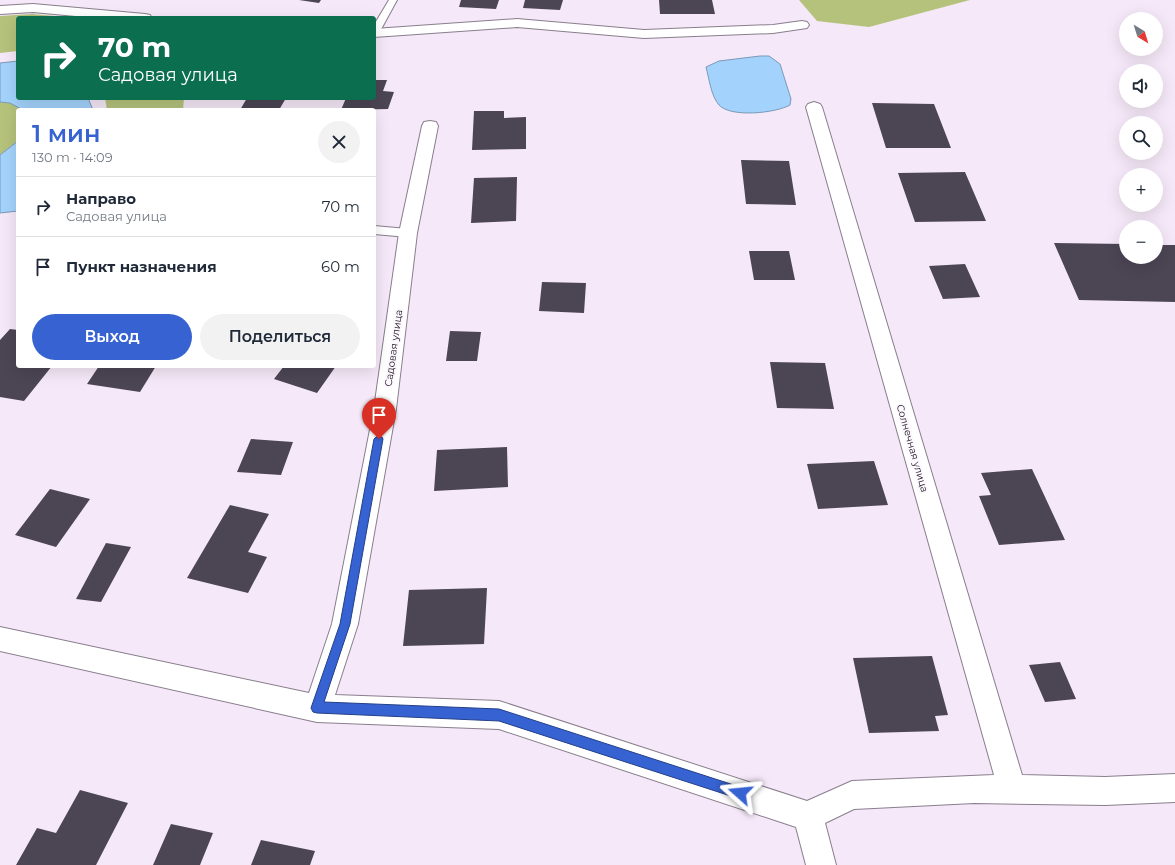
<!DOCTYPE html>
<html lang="ru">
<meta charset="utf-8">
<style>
body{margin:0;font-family:Montserrat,sans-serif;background:#f2f2f3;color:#1f2937;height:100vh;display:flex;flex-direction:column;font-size:15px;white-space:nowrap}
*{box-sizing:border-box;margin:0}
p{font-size:13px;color:#747a83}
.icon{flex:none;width:22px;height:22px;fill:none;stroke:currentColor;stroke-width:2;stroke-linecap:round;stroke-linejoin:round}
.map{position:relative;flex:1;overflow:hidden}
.side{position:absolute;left:16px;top:108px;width:360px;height:260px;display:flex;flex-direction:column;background:#fff;border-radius:4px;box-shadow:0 4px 16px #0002}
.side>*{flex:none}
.banner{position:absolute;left:16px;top:16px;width:360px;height:84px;border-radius:4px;box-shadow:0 4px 16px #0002;background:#0b6e4f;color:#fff;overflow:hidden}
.needle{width:26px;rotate:142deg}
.buttons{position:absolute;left:1119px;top:12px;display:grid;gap:8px}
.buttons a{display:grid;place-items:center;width:44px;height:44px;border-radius:50%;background:#fff;box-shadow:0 4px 16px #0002;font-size:20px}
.pin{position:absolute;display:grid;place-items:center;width:34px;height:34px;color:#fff;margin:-41px -17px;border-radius:50% 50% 50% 0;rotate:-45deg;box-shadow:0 0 4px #0007}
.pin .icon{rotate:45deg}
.me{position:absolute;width:44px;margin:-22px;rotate:288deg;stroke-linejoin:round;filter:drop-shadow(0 0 3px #0008)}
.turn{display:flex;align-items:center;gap:14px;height:84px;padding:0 16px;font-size:18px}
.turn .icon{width:52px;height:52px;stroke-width:2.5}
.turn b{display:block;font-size:28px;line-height:34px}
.round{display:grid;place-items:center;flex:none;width:42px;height:42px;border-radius:21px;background:#f2f2f3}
.headline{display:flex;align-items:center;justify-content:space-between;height:68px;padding:0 16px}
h1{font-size:24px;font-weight:600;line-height:30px;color:#3662d2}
.button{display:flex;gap:8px;margin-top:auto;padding:8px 16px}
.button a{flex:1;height:46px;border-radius:24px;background:#3662d2;color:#fff;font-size:16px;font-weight:600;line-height:46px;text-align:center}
.button a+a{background:#f2f2f3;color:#1f2937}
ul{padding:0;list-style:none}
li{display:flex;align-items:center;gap:12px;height:60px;padding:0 16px;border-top:1px solid #e0e1e3}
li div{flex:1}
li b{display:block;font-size:15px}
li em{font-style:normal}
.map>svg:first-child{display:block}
</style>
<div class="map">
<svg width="1175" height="865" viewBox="0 0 1175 865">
<rect width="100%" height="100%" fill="#f5e8f8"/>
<!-- forest -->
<path fill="#b5c27b" d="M799,0H970L869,27L817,21Z
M32,14L77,18H18V51L0,53V16Z
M105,98H184L183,110H107Z
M0,102L10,103L23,110H18V141L0,155Z"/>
<!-- water -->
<path fill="#a3d3fc" stroke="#7a9ab8" d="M760,56H769L780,64L791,99L790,105C776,113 731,118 719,105C711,96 709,78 706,67L719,61Z
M18,61V98H88L93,110H23L10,103L0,102V63Z
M18,141V211L0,213V155Z"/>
<!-- building -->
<path fill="#4c4554" d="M299,0H321L319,3Z
M461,0H499L496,9L459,7Z
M525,0H563L560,10L523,8Z
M659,0H712L715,14H660Z
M374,80H387L383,91L394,92L388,109L341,110L346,98H374Z
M247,98H286L279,110H240Z
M872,103L934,104L951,148H886Z
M474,111H504V118L526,117V149L472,150Z
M741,160L789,161L796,205L746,204Z
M965,172L986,221L915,222L898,173Z
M517,177L516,221L471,223L474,178Z
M1054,243L1126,244V257H1156V245H1175V302L1079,300Z
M749,251H789L795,280H754Z
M965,264L980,297L943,299L929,266Z
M542,282L586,283L584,313L539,311Z
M10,329L18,330V366H52L24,401L0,397V340Z
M450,331L481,332L477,361H446Z
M770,362L825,363L834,409L777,408Z
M99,366H156L140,392L87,384Z
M284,366H336L317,393L274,379Z
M251,439L293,442L281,475L237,472Z
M507,447L508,487L434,491L437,450Z
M874,461L888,505L818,509L807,464Z
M1032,469L1065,540L999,545L979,496L991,495L981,473Z
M50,489L90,499L56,547L15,535Z
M230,505L269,514L248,552L267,557L248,593L187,578Z
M106,543L131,547L101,602L76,599Z
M487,588L484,644L403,646L409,590Z
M932,656L948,715L935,716L939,731L869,733L853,658Z
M1060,662L1076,699L1045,702L1029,665Z
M80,790L128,803L96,865H16L37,828L56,833Z
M171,824L213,833L200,865H153Z
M261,840L315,851L310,865H251Z"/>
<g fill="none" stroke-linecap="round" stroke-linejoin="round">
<!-- lane casing -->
<g stroke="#897e8d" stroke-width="2">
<path id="lane" d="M389,0H397L379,33L374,36V25Z
M374,226L408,229L412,230L414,233L412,236L408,237L374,234Z"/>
</g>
<!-- street casing -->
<g stroke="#897e8d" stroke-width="2">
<path id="street" d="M33,4L145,14L150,15L152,18H97L33,12L0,14V6Z
M517,19L644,30L773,25L802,21L807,22L809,25L807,28L773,33L644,38L517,27L374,37V29Z
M814,102L820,104L822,107L1022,775L1105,777L1175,774V802L1105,805L974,803L854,809L825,823L836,865H806L796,827L499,729L317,722L0,651V627L309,693L332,624L374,409L399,233L422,126L424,122L430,121L436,122L438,126L417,233L396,409L358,624L335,695L499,701L807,801L852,781L994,775L806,107L808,104Z"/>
</g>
<!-- lane -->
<use href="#lane" fill="#fff" fill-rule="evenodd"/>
<!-- street -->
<use href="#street" fill="#fff" fill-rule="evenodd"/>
</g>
<!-- route -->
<path fill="#3662d2" stroke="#234088" d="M379,436L382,437L383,439L350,624L324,702L499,709L740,787L744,789L746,793L744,797L740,799L499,721L317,713L313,712L311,708L340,624L374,439L376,437Z"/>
<g text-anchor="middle" stroke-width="4" stroke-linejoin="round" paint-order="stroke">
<!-- street labels -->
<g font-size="10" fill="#1a151b" stroke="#fdf8ff">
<text transform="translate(393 348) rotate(-82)" y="4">Садовая улица</text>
<text transform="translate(913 448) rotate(74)" y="4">Солнечная улица</text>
</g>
</g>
</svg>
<div class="buttons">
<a><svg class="needle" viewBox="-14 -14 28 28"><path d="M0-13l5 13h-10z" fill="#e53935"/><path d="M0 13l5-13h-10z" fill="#747a83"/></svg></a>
<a><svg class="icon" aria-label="sound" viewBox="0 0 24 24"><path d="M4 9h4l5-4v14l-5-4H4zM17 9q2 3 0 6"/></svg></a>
<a><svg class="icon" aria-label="search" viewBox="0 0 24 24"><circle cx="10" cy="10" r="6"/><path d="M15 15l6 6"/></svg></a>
<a>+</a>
<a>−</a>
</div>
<div class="pin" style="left:379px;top:439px;background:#d93025"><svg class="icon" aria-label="arrive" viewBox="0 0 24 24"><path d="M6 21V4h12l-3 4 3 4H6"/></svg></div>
<svg class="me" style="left:740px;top:793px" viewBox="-20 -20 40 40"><path d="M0-17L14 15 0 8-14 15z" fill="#3662d2" stroke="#fff" stroke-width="4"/></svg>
<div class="banner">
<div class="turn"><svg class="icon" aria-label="right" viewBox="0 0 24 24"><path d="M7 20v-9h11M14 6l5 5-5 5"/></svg><div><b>70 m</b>Садовая улица</div></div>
</div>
<section class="side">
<div class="headline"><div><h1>1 мин</h1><p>130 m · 14:09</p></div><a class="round"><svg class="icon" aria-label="close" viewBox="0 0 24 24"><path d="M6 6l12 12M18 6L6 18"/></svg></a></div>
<ul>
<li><svg class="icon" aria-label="right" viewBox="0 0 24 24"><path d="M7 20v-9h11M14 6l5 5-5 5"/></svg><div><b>Направо</b><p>Садовая улица</p></div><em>70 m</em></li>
<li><svg class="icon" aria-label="arrive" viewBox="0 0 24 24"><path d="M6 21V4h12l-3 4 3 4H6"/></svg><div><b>Пункт назначения</b></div><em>60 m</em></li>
</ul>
<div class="button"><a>Выход</a><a>Поделиться</a></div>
</section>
</div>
